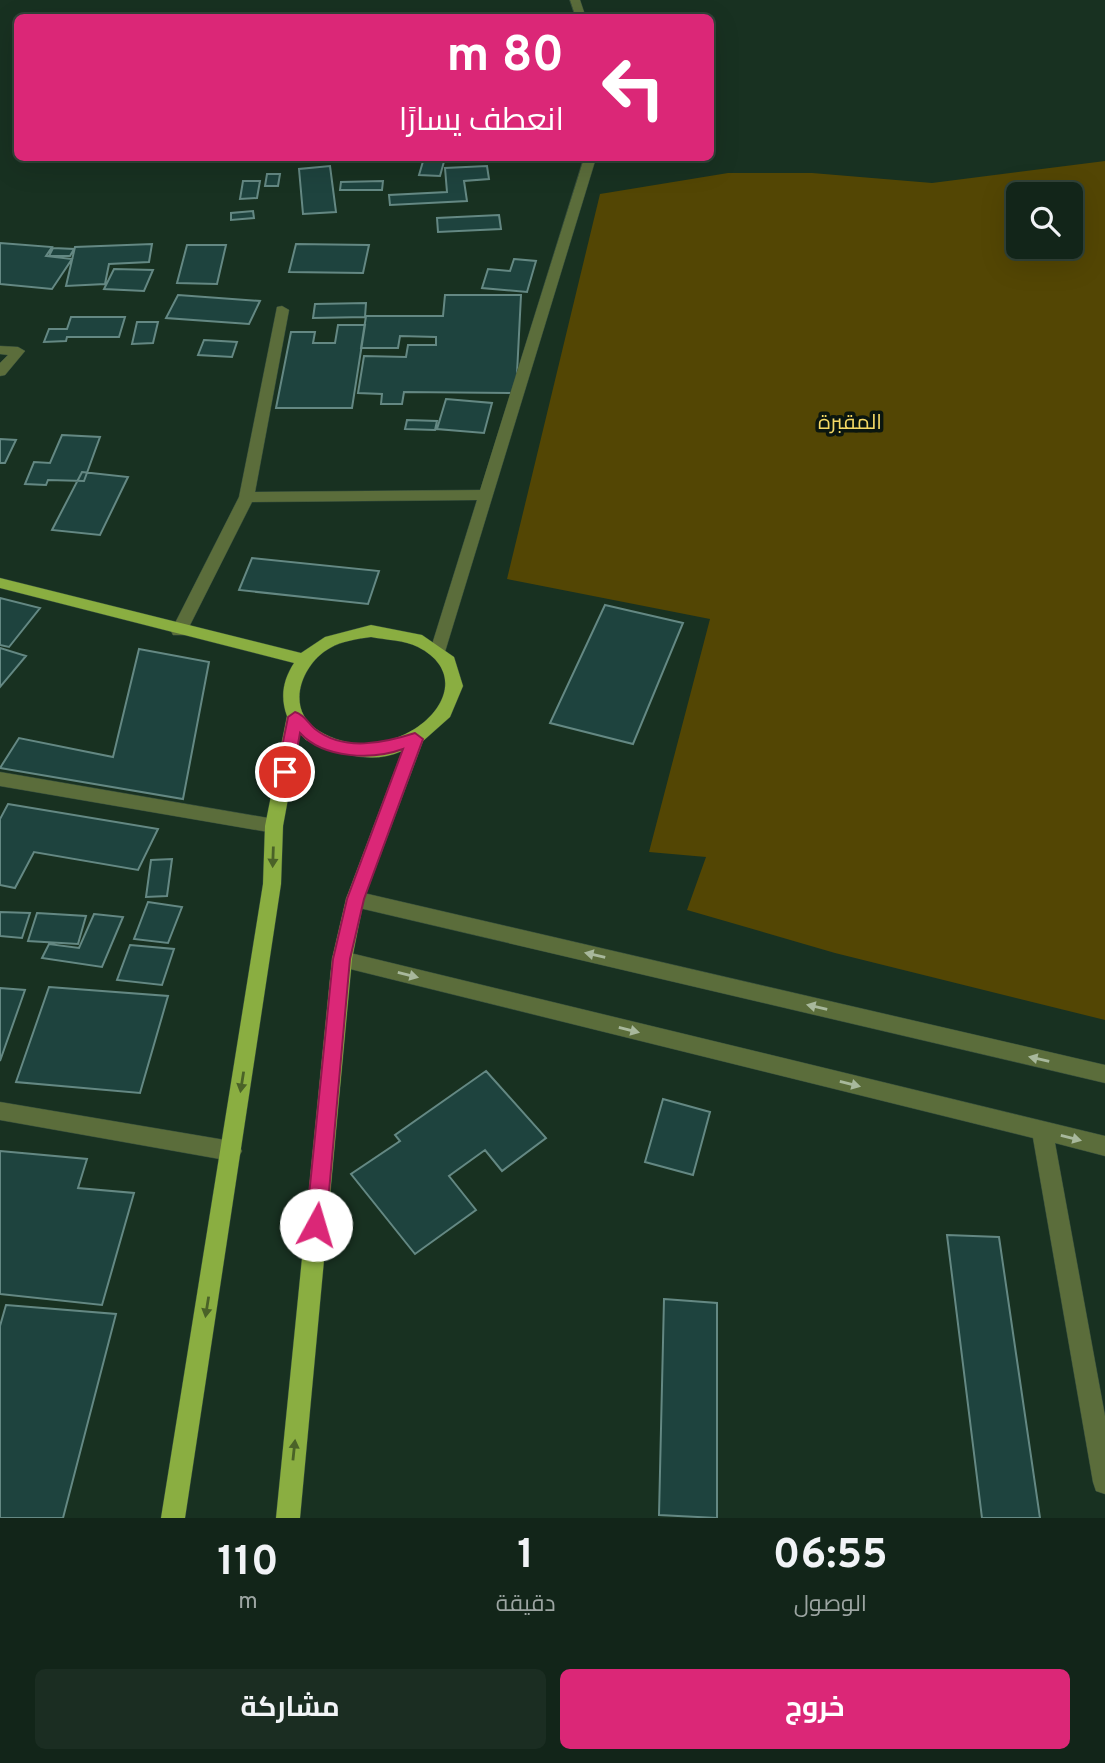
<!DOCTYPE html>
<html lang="ar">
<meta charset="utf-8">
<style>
body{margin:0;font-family:Overpass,Cairo,sans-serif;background:#1b2d22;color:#f1f3f6;direction:rtl;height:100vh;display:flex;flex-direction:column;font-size:26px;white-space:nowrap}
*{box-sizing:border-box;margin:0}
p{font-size:23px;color:#9ca5a2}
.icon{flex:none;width:38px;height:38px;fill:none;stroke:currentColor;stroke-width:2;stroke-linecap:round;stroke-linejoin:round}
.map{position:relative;height:1518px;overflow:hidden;direction:ltr}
.sheet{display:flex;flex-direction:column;background:#122519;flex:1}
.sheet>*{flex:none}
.banner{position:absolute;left:14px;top:14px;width:700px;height:147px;border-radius:10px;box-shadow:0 7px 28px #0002,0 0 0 2px #314238;direction:rtl;background:#db2777;color:#fff;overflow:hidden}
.controls{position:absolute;left:1006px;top:182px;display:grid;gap:14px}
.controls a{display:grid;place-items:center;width:77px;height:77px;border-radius:10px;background:#122519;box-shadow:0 7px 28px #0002,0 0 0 2px #314238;font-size:35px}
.pin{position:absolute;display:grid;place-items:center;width:60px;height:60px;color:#fff;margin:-30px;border:4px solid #fff;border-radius:50%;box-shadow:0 2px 7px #0007}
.me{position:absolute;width:77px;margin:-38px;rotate:6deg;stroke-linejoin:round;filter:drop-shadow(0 0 5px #0008)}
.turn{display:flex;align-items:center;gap:24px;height:147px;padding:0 35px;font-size:32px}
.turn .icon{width:91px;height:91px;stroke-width:2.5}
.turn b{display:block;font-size:49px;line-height:60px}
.eta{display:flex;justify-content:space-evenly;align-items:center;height:119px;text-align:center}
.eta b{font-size:42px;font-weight:700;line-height:49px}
.primary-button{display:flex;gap:14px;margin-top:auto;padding:14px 35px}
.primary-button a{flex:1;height:80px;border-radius:10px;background:#db2777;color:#fff;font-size:28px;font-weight:700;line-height:80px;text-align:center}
.primary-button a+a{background:#1b2d22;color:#f1f3f6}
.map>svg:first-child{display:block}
</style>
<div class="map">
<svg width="1105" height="1518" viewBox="0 0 1105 1518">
<rect width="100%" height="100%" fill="#183121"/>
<!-- green -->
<path fill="#534604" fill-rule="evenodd" d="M1105,161V1020L835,953L687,910L706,857L649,852L710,619L507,579L600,194L728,173H812L932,183ZM1018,194H1071V247H1018Z"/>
<!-- building -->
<path fill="#1e433e" stroke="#648883" stroke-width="2" d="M424,158H445L440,176L419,175Z
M330,166L336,212L303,214L299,169Z
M487,166L489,179L464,181L467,201L390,205L389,195L447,192L445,168Z
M267,174H280L278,186H265Z
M243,181H260L257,198L240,199Z
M383,181L382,190H340L341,182Z
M253,211L254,218L231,220V213Z
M499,215L501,229L438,232L437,218Z
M0,243L52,247L46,256L72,259L52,289L0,284Z
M152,244L149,262L109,264L105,284L66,286L75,247Z
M296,244L369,245L363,273L289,272Z
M187,245H226L217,284L177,283Z
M53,248L74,249L70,256H49Z
M514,259L536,261L527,292L482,288L488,269L510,271Z
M114,269L153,270L144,291L104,289Z
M178,295L260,301L249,324L166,318Z
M445,295H521L516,393L404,392L402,404H381L382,394L358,393L364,356L406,357L408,345H436V337L400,336L398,348H361L366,316H443Z
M366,303L365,317L313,318L315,304Z
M71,317H125L119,337H67L66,341L44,342L49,329H67Z
M137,322H158L153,343L132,344Z
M338,325H365L352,408H276L291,332H315L313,343H335Z
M204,340L237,342L232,357L198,355Z
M446,399L492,403L484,433L437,429Z
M407,420L437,421L435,430L405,429Z
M62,435L100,437L84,481L48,480L46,485L25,484L34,462L50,463Z
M0,439L16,440L5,463H0Z
M82,472L128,477L100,535L52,530Z
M252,558L379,571L368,604L239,590Z
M0,598L40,608L9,647L0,645Z
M605,605L683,623L633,744L550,723Z
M0,648L26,656L0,687Z
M139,649L209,662L183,799L0,768L19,738L113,757Z
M8,804L158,829L138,870L34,852L15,888L0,885V819Z
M172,859L167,896L146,897L151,860Z
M148,902L182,907L168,943L134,939Z
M0,912L30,913L22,938L0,936Z
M37,913L86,916L78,944L28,941Z
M94,914L123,917L102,967L42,958L49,944L79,948Z
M130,945L174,949L162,985L117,980Z
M49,987L168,996L140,1093L16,1082Z
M0,988L25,990L0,1061Z
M486,1071L546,1138L502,1171L485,1150L449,1176L476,1210L415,1254L351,1174L400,1141L395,1135Z
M663,1099L710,1112L693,1175L645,1162Z
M0,1151L87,1159L78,1188L134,1193L102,1305L0,1294Z
M947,1235L999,1237L1040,1518H982Z
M664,1299L717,1303V1518L659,1515Z
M6,1305L116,1314L63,1518H0V1326Z"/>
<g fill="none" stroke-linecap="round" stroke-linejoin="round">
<!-- minor casing -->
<g stroke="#354d3d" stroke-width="1">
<path id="minor" d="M570,0H580L586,18H576Z
M584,158H596L444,655H432L430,651L477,500L252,502L185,635H173L171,631L239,497L277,307L282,306L289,310L255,492L480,490Z
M0,346L18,347L25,351L5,375L0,376V363L8,355L0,354Z
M0,772L274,819L280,821L283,826L280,831L274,833L0,786Z
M355,891L1105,1065V1083L355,907L348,904L346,899L348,894Z
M342,951L1105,1136V1156L1055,1143L1105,1416V1494L1096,1491L1093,1482L1033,1138L342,967L335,965L332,959L335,953Z
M0,1102L231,1141L238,1144L242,1151L238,1158L231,1161L0,1120Z"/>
</g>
<!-- major casing -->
<g stroke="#354d3d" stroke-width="1">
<path id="major" d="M0,578L301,653L325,637L371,625L422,635L454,657L463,686L450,717L423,741L364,899L352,959L300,1518H276L332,959L346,899L402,751C369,766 337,752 306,740L300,734L283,826L281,884L185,1518H161L263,884L265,826L287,716C280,697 283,680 294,663L0,588ZM371,637C385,640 405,640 418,647C494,686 395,777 319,731C284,710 301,664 330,648C342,641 357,639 371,637Z"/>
</g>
<!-- minor -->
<use href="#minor" fill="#5b6d3b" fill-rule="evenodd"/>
<!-- major -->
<use href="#major" fill="#8aae41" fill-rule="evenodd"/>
</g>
<!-- one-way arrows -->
<defs><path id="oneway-solid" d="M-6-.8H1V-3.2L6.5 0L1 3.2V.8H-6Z" transform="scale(1.75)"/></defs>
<g fill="#4a6228">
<use href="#oneway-solid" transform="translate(273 857) rotate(92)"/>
<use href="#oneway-solid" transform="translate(242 1082) rotate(99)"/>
<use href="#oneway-solid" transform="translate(207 1307) rotate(99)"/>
<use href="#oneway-solid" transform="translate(294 1450) rotate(-84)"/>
</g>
<g fill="#a8b89c">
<use href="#oneway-solid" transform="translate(595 955) rotate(-167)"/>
<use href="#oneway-solid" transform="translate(408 975) rotate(14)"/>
<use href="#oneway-solid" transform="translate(817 1007) rotate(-167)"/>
<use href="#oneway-solid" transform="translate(629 1030) rotate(14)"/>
<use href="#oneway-solid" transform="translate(1039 1059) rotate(-167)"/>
<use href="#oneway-solid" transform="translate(850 1084) rotate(14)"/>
<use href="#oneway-solid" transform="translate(1071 1138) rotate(14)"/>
</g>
<!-- route -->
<path fill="#db2777" stroke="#8e194d" stroke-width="2" d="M295,712C305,715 308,723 315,729C344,752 384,743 415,733L423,739L364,899L350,959L326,1225L323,1232L316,1235L309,1232L306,1225L333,959L347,899L403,749C373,760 324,759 300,733L293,772L290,776H279L277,772L288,717Z"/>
<g text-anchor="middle" stroke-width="7" stroke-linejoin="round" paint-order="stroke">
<!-- park labels -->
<g font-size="21" fill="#f5d965" stroke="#0b160f">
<text x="850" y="429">المقبرة</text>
</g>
</g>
</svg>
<div class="controls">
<a><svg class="icon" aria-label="search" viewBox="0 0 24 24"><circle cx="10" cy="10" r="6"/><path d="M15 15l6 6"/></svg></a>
</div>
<div class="pin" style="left:285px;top:772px;background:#d93025"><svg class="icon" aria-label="arrive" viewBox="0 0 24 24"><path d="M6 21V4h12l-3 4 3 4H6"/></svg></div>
<svg class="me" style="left:316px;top:1225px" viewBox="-20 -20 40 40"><circle r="19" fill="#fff"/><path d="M0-13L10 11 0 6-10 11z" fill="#db2777"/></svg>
<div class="banner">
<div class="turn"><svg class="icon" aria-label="left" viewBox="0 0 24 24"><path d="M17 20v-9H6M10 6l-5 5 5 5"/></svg><div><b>80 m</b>انعطف يسارًا</div></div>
</div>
</div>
<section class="sheet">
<div class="eta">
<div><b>06:55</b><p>الوصول</p></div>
<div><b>1</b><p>دقيقة</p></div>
<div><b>110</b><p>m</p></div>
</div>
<div class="primary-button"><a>خروج</a><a>مشاركة</a></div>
</section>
